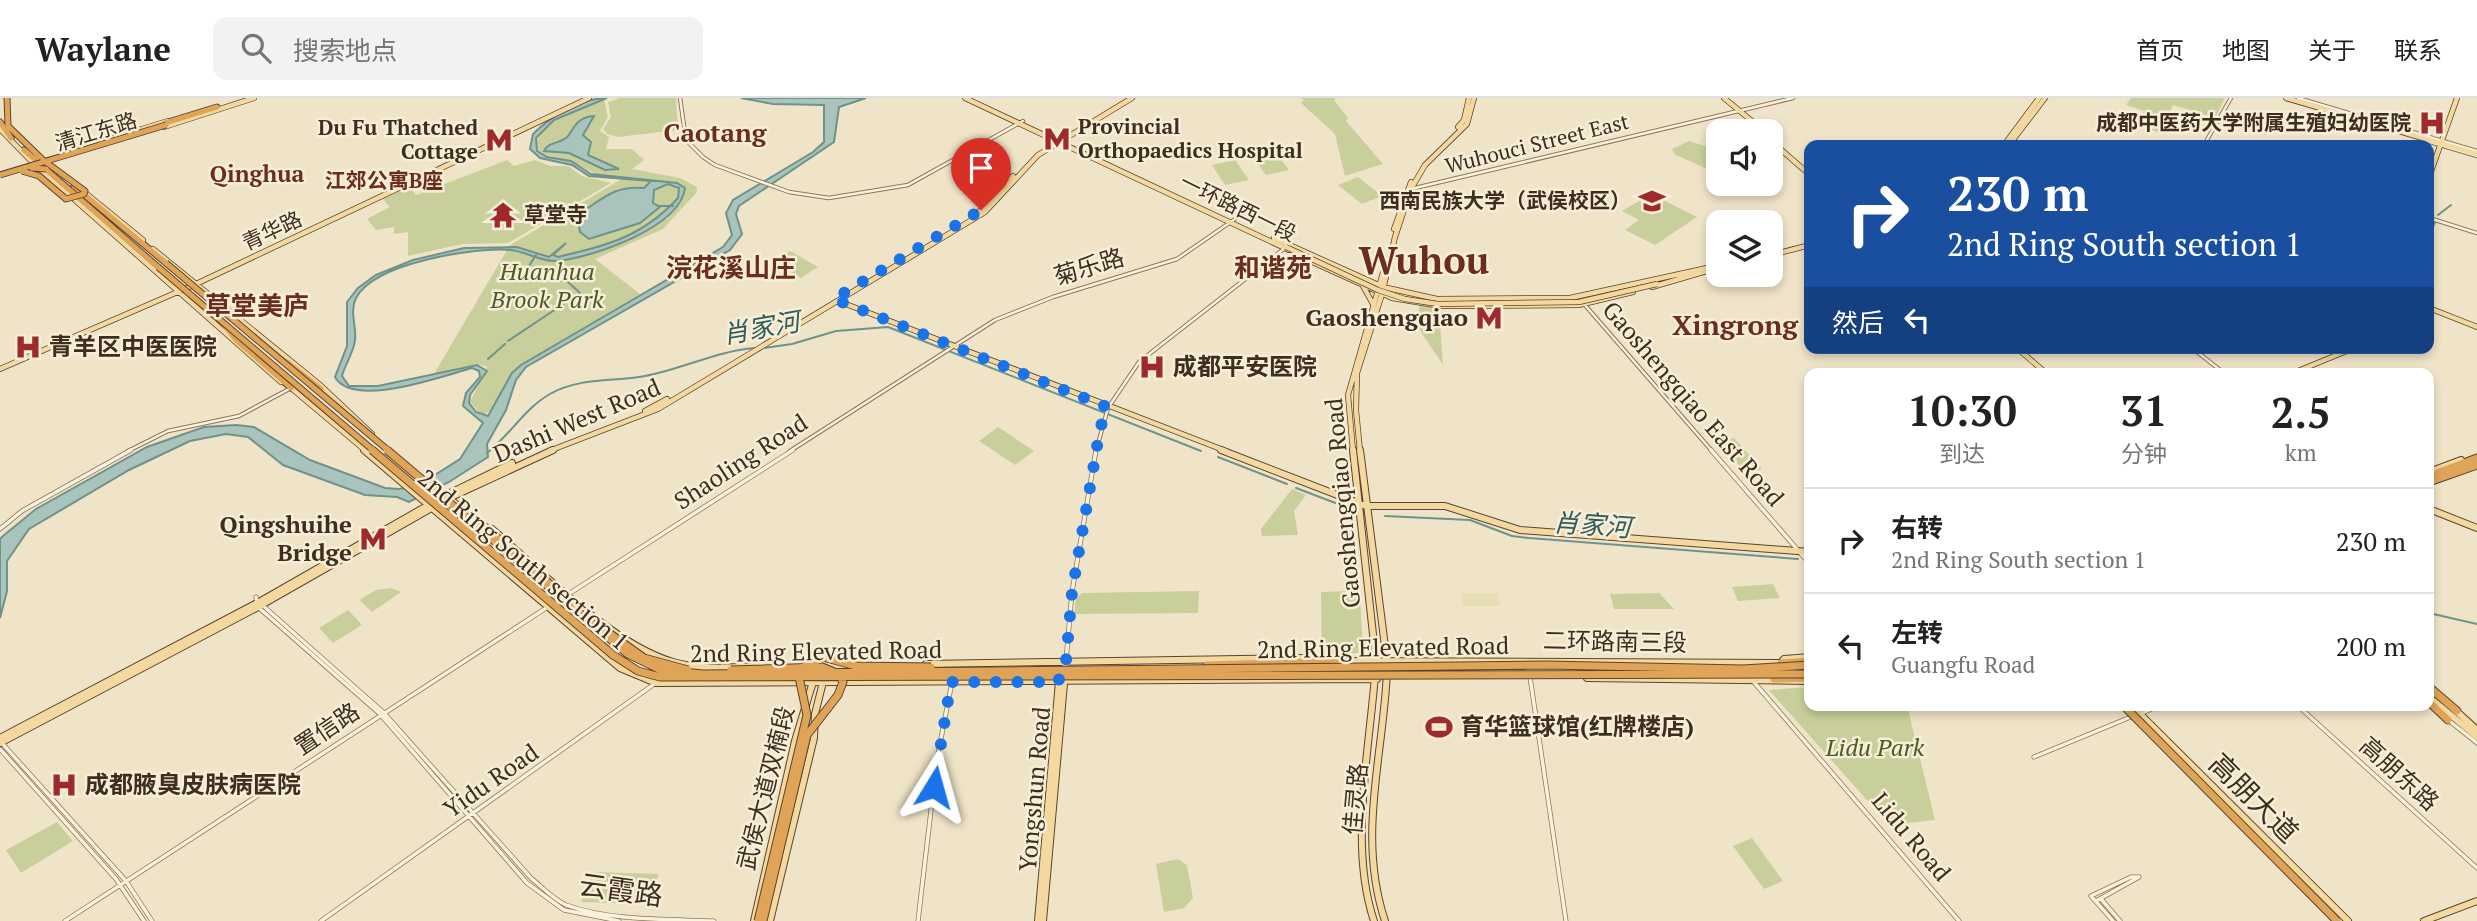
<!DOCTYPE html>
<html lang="zh">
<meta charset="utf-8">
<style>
body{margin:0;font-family:"PT Serif","Noto Sans SC",serif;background:#f2f2f2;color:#222;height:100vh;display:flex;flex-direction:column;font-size:26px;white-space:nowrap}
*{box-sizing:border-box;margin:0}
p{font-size:23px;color:#767676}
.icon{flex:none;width:38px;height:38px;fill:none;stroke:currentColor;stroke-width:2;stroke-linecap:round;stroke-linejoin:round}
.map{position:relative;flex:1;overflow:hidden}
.panel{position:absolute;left:1804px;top:270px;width:630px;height:343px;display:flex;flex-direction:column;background:#fff;border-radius:14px;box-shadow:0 4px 10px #0003}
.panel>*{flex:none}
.guide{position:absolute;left:1804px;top:42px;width:630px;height:214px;border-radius:14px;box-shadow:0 4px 10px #0003;background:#1a4fa0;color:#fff;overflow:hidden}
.buttons{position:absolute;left:1706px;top:21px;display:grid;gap:14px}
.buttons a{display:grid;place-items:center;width:77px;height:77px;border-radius:14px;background:#fff;box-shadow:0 4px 10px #0003;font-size:35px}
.pin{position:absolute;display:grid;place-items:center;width:60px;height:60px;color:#fff;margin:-72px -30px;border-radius:50% 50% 50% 0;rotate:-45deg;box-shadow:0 0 7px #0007}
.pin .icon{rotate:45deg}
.me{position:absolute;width:77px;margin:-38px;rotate:8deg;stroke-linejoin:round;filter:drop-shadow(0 0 5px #0008)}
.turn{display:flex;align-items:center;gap:24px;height:147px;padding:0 28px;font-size:32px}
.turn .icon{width:91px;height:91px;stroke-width:2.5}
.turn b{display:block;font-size:49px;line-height:60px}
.then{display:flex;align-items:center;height:66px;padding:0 28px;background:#0003;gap:14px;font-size:26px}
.eta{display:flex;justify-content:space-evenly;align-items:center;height:119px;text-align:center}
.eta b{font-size:42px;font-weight:800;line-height:49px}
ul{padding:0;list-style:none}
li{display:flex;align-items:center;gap:21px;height:105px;padding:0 28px;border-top:2px solid #e0e0e0}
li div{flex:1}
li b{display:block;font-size:26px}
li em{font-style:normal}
header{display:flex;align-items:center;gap:42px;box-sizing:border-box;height:98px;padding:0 35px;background:#fff;border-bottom:2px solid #e0e0e0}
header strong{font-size:33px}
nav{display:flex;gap:38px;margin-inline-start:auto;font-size:24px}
.search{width:490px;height:63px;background:#f2f2f2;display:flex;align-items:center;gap:18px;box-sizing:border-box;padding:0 24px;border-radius:14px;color:#767676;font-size:26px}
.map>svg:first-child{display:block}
</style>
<header>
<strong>Waylane</strong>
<div class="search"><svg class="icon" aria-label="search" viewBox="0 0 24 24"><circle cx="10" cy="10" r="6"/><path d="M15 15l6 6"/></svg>搜索地点</div>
<nav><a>首页</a><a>地图</a><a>关于</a><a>联系</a></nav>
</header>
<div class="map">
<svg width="2477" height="823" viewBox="0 0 2477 823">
<rect width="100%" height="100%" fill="#f0e4c8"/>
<!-- farmland -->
<path fill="#e6deb5" d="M1461,495H1498L1500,508H1463Z"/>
<!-- green -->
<path fill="#c9cf9b" d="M620,0H676L678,32L618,39L607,36L603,31L611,19L608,4Z
M1300,0H1336L1334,2L1348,20L1346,23L1383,66L1345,78L1335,36L1301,5L1304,2Z
M2131,0H2225L2215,20L2173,7L2160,35L2134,26L2144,13L2126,7Z
M604,2L608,19L600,33L609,39L606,51H632L644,62L632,71L680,80L697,89V94L663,131L595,161L640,196L521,267C508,279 499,315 481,317L470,304L487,269L477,266L434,276L510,147L625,79L596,76L571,63L540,56L536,49C538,21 583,10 604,2Z
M1689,43L1718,52V76L1674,56L1672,51Z
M1275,53L1289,72L1266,77L1252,58Z
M507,62L514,68L535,62L550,68H568L582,78L611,85L508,145L462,146L408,158V134L394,136V129L376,132L367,121L390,109L383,101L409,89L416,97Z
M1235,62L1249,82L1225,87L1212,67Z
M1358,79L1382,98L1362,106L1338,87Z
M1651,96L1697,119L1655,147L1625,132L1639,122L1622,113Z
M790,153L818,169L801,180L773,163Z
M1420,207L1439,210L1443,267L1415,225Z
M998,329L1034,353L1015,367L979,343Z
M1734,340L1762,371L1747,377L1721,345Z
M1292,391L1306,397L1294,413L1298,437L1262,438L1261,431Z
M1773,486L1780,500L1738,503L1732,489Z
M391,490L401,494L372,514L359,502L376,492Z
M1199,493L1198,515L1074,516L1076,500L1082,495Z
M1352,493L1360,498L1363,551L1359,555L1322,556L1321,494Z
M1659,495L1674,511H1614L1610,496Z
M348,512L362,527L333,545L319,530Z
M1809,589L1810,607H1907L1935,722L1889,727L1769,592Z
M57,724L73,743L21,775L6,752Z
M1752,740L1783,783L1764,791L1733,748Z
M1178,761L1187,767L1193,800L1184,810L1164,814L1156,766Z
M593,774L659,776L648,806L581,804Z"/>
<!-- water -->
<path fill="#a9c4bc" stroke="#6f938a" stroke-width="2" d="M607,0L554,22L536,40L537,53L547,59L571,63L591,76L677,85L685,90C680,130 591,160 556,163C540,164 526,153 510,152C474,149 374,165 356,200C349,214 357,229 355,242C354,254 345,266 342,278L349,288H378L477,267L487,273L470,297L469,305L476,314L488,318L512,275L521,267L723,149L732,137L726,115L733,102L813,54L824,44V7L773,6L741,0H866L839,9L834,44L739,108L736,116L742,136L730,152L526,269L516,282L506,312L487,346L488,359L449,384L409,404L397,399L365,397L283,367L248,339L226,336L190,343L129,372L29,431L7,463V493L0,520V441L3,438L36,411L147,349L204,329L236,327L254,329L310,362L385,390L399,391L419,387L460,361L483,325L463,308L466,295L480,279L479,273L472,270C442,278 353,311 335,279L347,248V204L358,190L376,177L413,162L464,150L517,149L549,159L566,145L553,157L558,159C608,147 642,139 678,100L679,90L668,86L654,92L653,105L660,109L640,125L589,141L580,134L577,117C602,102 613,87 644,90L651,83L589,78L572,67L540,60L530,51L533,36C551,18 582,0 607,0Z
M594,18L583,37L591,44L588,57L619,71L605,72L569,55L544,53C549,43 561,46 568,38C575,28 578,19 594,18Z"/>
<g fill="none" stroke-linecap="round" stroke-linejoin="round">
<!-- stream -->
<path stroke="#6f938a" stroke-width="2" d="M658,108H673
M2438,117L2451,107
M2429,138L2435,124
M508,243L580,195L568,184L531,175L527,171L536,157
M764,250L792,246L836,233L888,229L1201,353
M488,261L505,246
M487,355C510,337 525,310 550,296C579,279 614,284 645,278C683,271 716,253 755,250
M1218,359L1287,386
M1296,390L1346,409
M1385,418L1470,422L1512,438L1529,440L1798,461
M2429,515L2477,526"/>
<!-- minor-far1 casing -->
<g stroke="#8d765c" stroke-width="4.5">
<path id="minor-far1" d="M680,0L686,42L703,59L715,67L789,94L829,100L908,87L1023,23
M2298,0L2477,53
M2423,42L2477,58
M2204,47L2231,0
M1411,91L1793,0
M2429,120L2477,135
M1584,206L1712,353
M2192,250L2224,275
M128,353L168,333L239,318L291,290
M790,353L995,222L1053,199L1177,161L1235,121
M1096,353L1108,310L1139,264L1285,150"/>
</g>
<!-- minor casing -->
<g stroke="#8d765c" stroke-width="5">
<path id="minor" d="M1711,352L1810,466
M0,431L22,413L131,352
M567,497L793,352
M256,499L258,509L380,616L527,785L564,812L619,823
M261,506L383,614L531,780C542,789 553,801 566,807C610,823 667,821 714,823
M1066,563L1072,494L1096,352
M1530,579L1566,823
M1753,583L1959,823
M2297,607L2477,770
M2140,616L2161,607
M2447,621L2477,645
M0,643L126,783L152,823
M0,651L116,781L144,823
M2034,659L2133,618
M2101,801L2120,823
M2096,803L2139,779
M65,823L560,501
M321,823L657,584
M918,823L937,661L952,584
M2113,823L2091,798L2131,779H2139"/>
</g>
<!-- major-far1 casing -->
<g stroke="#5b4430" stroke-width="6">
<path id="major-far1" d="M965,0L1289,152
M1724,0L1764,33
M2286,0L2477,56
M164,29L254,0
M1458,29L1464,22L1469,0
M0,31L33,65L281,284
M103,43L168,23
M1771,43L1810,77
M2004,47L2039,0
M2009,47L2045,0
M2429,79L2457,0
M83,93L143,142
M979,114L1013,78
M1394,131L1411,84
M1274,140L1383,189L1437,201L1570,200L1707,170
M153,151L319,286L372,336
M1771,157L1810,147
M1310,163L1392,200L1441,208L1579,207L1633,194
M1363,188L1373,206
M1652,189L1710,172
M838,203L1226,353
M2429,210L2477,229
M2017,250L2046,275
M0,271L196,186L589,0
M2293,275L2354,250
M290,289L366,353
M645,313L667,301
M549,353L658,311L985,114L1038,57L1132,0
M1353,353L1348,297L1384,171
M1360,353L1356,312L1357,275L1382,196L1395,139L1411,91L1425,67L1467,26L1474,0"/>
</g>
<!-- major casing -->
<g stroke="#5b4430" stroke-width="8">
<path id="major" d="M364,352L620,570L656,585L1377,581
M1221,352L1366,408H1445L1520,432L1810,454
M1353,352L1376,564
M1360,352L1387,564
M2429,374L2461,362
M452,403L469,416
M2429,411L2477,430
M492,431C540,472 613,547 673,564C707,574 745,568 780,567
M1332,563L1781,565L1784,561L1810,559
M926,566L1309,560
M821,567H847
M1587,580L1810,583
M2429,599L2477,639
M2131,607L2348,823
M2454,611L2477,632
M0,640L259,504L446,397L512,365
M0,645L258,509L449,400L553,352
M754,823L795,643L813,584
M770,823L814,640L815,616L823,584
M1038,823L1059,583
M1043,823L1066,563
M1374,823C1349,748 1369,655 1375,577
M1385,823C1357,738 1383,660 1387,574
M2424,823L2477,803"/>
</g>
<!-- highway-far1 casing -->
<g stroke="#5b4430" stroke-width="7">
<path id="highway-far1" d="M7,0L8,28L42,61
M0,24L11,40
M165,25L217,9
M24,52L37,63
M42,68L158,169
M74,88L166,165
M222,224L236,242L291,290
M287,264L321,291"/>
</g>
<!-- highway casing -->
<g stroke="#5b4430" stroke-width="9">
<path id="highway" d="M2429,378L2477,360
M2429,384L2477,367
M467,415L485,429
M1781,565L1810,563
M1207,567L1335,563
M1774,581L1810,580
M2429,589L2457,613
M2429,604L2448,622"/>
</g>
<!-- minor-far1 -->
<use href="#minor-far1" stroke="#faf1dc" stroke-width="2.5"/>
<!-- minor -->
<use href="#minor" stroke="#faf1dc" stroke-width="3.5"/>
<!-- major-far1 -->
<use href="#major-far1" stroke="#f3d9a0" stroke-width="4.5"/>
<!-- major -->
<use href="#major" stroke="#f3d9a0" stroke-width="6"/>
<!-- highway-far1 -->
<use href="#highway-far1" stroke="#e0a458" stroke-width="5"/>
<!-- highway -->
<use href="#highway" stroke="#e0a458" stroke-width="7"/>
<!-- major-bridge casing -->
<g stroke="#5b4430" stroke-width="6" stroke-linecap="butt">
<path id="major-bridge" d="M1286,149L1378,192L1405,201L1438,206L1579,204L1657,186"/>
</g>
<!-- highway-bridge-far1 casing -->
<g stroke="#5b4430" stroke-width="7" stroke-linecap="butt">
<path id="highway-bridge-far1" d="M32,70L46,71
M22,73L39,78L66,101L84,96L85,93L43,62
M0,77L166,27
M166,165L389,353
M158,169L374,353"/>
</g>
<!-- highway-bridge casing -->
<g stroke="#5b4430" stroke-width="9" stroke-linecap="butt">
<path id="highway-bridge" d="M372,352L613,557L638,573L660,579L1810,576
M387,352L628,556L661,572L703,576L1547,567L1743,571L1810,567
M485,429L569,503
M602,530L644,560L688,572
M803,569L823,559L856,568L931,569
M731,572L822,569L839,576L843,584L838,597L807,637L763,823
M2123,607L2337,823
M758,823L807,617L799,579"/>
</g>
<!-- major-bridge -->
<use href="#major-bridge" stroke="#f3d9a0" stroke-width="4.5"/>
<!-- highway-bridge-far1 -->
<use href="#highway-bridge-far1" stroke="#e0a458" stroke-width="5"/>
<!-- highway-bridge -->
<use href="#highway-bridge" stroke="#e0a458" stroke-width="7"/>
</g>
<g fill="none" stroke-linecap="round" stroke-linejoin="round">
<!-- route -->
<path stroke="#1a73e8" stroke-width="12" stroke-dasharray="0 21.6" d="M934,689L951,584H1058L1066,563L1072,494L1100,331L1107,309L834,201L981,112"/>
</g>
<!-- icons -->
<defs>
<g id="hospital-bare" transform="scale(2.1)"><path d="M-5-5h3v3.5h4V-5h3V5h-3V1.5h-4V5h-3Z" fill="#9e2a2b" stroke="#f7eed8" stroke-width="2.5" paint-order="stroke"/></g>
<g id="metro-bare" transform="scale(2.1)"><path d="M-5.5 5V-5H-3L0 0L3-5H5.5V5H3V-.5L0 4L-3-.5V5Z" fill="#9e2a2b" stroke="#f7eed8" stroke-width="2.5" paint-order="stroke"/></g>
<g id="university-bare" transform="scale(2.1)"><path d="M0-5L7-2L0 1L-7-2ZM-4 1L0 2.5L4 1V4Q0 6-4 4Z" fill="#9e2a2b" stroke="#f7eed8" stroke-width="2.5" paint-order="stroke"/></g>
<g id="temple-bare" transform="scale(2.1)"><path d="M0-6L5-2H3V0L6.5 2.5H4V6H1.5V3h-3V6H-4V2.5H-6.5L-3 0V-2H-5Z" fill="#9e2a2b" stroke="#f7eed8" stroke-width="2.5" paint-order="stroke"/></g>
<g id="stadium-bare" transform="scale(2.1)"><path d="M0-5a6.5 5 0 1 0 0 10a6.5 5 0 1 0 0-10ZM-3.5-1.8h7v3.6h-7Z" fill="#9e2a2b" stroke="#f7eed8" stroke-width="2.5" paint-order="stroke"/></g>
</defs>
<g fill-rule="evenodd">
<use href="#hospital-bare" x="2432" y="25"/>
<use href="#metro-bare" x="1057" y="41"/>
<use href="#metro-bare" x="499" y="42"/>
<use href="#university-bare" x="1652" y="103"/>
<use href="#temple-bare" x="503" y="117"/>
<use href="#metro-bare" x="1489" y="220"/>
<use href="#hospital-bare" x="28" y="249"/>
<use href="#hospital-bare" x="1152" y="269"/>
<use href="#metro-bare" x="373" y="441"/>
<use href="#stadium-bare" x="1439" y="629"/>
<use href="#hospital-bare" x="64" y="687"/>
</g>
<g text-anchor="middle" stroke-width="5" stroke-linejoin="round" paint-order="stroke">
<!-- far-poi labels -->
<g font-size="21" font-weight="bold" fill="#3d2e20" stroke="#f7eed8" text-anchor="end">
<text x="2411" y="32">成都中医药大学附属生殖妇幼医院</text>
<text x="1078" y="36" text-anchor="start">Provincial<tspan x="1078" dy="24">Orthopaedics Hospital</tspan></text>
<text x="478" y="37">Du Fu Thatched<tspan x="478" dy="24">Cottage</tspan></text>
<text x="1631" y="110">西南民族大学（武侯校区）</text>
<text x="524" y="124" text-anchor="start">草堂寺</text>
</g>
<!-- far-street labels -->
<g font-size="21" fill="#3d2e20" stroke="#f7eed8">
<text transform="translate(96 34) rotate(-17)" y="7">清江东路</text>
<text transform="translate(1537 46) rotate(-14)" y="7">Wuhouci Street East</text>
<text transform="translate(1238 110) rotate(26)" y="7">一环路西一段</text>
<text transform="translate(272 133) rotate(-25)" y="7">青华路</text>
</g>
<!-- far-neighbourhood labels -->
<g font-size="21" font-weight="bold" fill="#6b2e1e" stroke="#f7eed8">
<text x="384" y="90">江郊公寓B座</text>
</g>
<!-- far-quarter labels -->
<g font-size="23" font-weight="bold" fill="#6b2e1e" stroke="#f7eed8">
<text x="257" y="84">Qinghua</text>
</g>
<!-- street labels -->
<g font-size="24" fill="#3d2e20" stroke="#f7eed8">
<text transform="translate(1089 169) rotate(-17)" y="8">菊乐路</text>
<text transform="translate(1693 306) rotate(49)" y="8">Gaoshengqiao East Road</text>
<text transform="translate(577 323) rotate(-23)" y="8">Dashi West Road</text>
<text transform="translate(741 364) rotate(-33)" y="8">Shaoling Road</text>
<text transform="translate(1343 405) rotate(-95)" y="8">Gaoshengqiao Road</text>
<text transform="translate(523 462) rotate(40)" y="8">2nd Ring South section 1</text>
<text transform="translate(1615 544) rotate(1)" y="8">二环路南三段</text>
<text transform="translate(1383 550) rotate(-1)" y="8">2nd Ring Elevated Road</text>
<text transform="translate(816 554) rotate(-1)" y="8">2nd Ring Elevated Road</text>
<text transform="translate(327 631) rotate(-34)" y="8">置信路</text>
<text transform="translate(2399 676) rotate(42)" y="8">高朋东路</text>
<text transform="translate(491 683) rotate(-35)" y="8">Yidu Road</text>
<text transform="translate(766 690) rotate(-76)" y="8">武侯大道双楠段</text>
<text transform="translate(1035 691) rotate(-85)" y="8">Yongshun Road</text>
<text transform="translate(1356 701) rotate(-85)" y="8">佳灵路</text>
<text transform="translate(1911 739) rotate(50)" y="8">Lidu Road</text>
</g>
<!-- park labels -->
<g font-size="24" font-style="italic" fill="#4d5a26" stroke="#f7eed8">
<text x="547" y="182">Huanhua<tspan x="547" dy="28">Brook Park</tspan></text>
<text x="1875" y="658">Lidu Park</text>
</g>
<!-- poi labels -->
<g font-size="24" font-weight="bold" fill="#3d2e20" stroke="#f7eed8" text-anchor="start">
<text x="1468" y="228" text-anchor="end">Gaoshengqiao</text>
<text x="49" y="257">青羊区中医医院</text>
<text x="1173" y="277">成都平安医院</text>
<text x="352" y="435" text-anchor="end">Qingshuihe<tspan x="352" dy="28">Bridge</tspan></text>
<text x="1460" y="637">育华篮球馆(红牌楼店)</text>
<text x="85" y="695">成都腋臭皮肤病医院</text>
</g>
<!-- far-district labels -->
<g font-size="26" font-weight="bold" fill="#6b2e1e" stroke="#f7eed8">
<text x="715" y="44">Caotang</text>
</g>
<!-- neighbourhood labels -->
<g font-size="26" font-weight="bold" fill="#6b2e1e" stroke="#f7eed8">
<text x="731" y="179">浣花溪山庄</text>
<text x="1273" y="179">和谐苑</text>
<text x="257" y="217">草堂美庐</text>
</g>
<!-- water labels -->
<g font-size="26" font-style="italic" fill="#2f5d5a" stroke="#f7eed8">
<text transform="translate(761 230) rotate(-10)" y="9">肖家河</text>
<text transform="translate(1592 427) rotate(4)" y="9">肖家河</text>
</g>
<!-- quarter labels -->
<g font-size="28" font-weight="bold" fill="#6b2e1e" stroke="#f7eed8">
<text x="1735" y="237">Xingrong</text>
</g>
<!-- near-street labels -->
<g font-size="28" fill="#3d2e20" stroke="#f7eed8">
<text transform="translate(2254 700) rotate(45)" y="10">高朋大道</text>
<text transform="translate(621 792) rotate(8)" y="10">云霞路</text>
</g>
<!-- town labels -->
<g font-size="38" font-weight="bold" fill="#6b2e1e" stroke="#f7eed8">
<text x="1424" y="176">Wuhou</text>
</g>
</g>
</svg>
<div class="buttons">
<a><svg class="icon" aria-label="sound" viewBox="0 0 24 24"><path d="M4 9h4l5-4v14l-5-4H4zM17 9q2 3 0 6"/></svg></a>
<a><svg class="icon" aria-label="layers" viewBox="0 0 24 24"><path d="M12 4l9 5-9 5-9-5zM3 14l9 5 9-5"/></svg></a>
</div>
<div class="pin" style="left:981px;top:112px;background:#d93025"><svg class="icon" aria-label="arrive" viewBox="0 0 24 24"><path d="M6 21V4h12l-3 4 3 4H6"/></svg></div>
<svg class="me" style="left:934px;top:689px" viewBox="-20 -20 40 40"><path d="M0-17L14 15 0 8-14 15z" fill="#1a73e8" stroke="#fff" stroke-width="4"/></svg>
<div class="guide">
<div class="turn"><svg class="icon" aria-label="right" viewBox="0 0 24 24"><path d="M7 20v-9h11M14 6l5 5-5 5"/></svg><div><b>230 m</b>2nd Ring South section 1</div></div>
<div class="then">然后<svg class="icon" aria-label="left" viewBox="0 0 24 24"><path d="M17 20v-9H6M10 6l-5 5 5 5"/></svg></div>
</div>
<section class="panel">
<div class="eta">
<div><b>10:30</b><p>到达</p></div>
<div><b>31</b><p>分钟</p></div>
<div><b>2.5</b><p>km</p></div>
</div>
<ul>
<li><svg class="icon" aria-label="right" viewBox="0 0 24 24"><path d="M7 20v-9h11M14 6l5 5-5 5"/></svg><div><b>右转</b><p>2nd Ring South section 1</p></div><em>230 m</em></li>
<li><svg class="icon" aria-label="left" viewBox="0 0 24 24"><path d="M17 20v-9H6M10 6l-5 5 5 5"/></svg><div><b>左转</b><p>Guangfu Road</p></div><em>200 m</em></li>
</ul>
</section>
</div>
